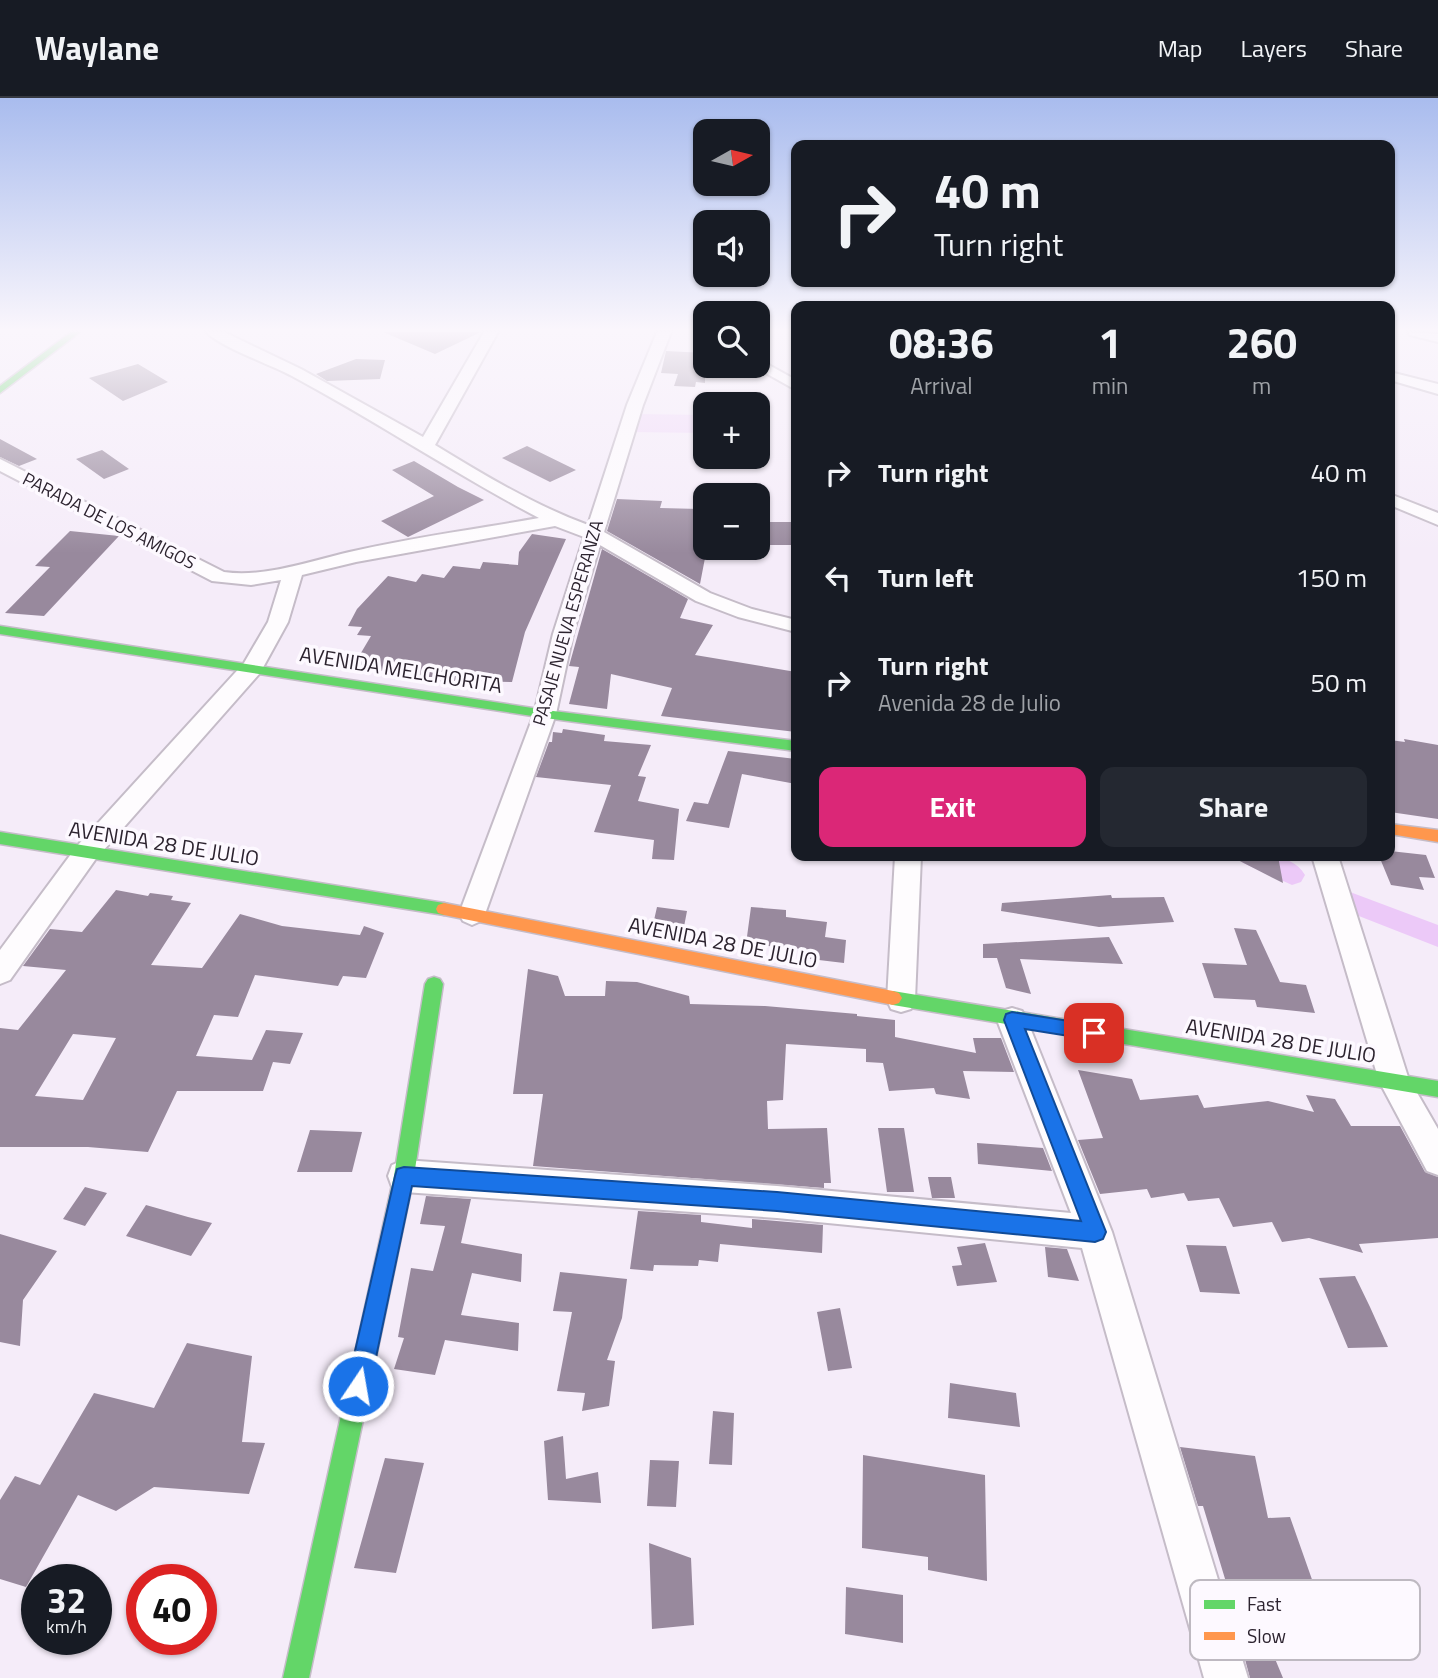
<!DOCTYPE html>
<meta charset="utf-8">
<style>
body{margin:0;font-family:"Titillium Web",sans-serif;background:#242831;color:#f1f3f6;height:100vh;display:flex;flex-direction:column;font-size:26px;white-space:nowrap}
*{box-sizing:border-box;margin:0}
p{font-size:23px;color:#9ea1a6}
.icon{flex:none;width:38px;height:38px;fill:none;stroke:currentColor;stroke-width:2;stroke-linecap:round;stroke-linejoin:round}
.map{position:relative;flex:1;overflow:hidden}
.panel{position:absolute;left:791px;top:203px;width:604px;height:560px;display:flex;flex-direction:column;background:#171b24;border-radius:14px;box-shadow:0 2px 5px #0004}
.panel>*{flex:none}
.top-card{position:absolute;left:791px;top:42px;width:604px;height:147px;border-radius:14px;box-shadow:0 2px 5px #0004;background:#171b24;color:#f1f3f6;overflow:hidden}
.needle{width:46px;rotate:82deg}
.tools{position:absolute;left:693px;top:21px;display:grid;gap:14px}
.tools a{display:grid;place-items:center;width:77px;height:77px;border-radius:14px;background:#171b24;box-shadow:0 2px 5px #0004;font-size:35px}
.speed{position:absolute;left:21px;top:1466px;display:flex;gap:14px;font-size:35px;font-weight:700;text-align:center}
.speed>*{display:grid;place-content:center;width:91px;height:91px;border-radius:50%;background:#171b24;box-shadow:0 2px 5px #0004;line-height:1}
.speed small{font-size:18px;font-weight:400}
.speed .limit{border:10px solid #d22;background:#fff;color:#111}
.pin{position:absolute;display:grid;place-items:center;width:60px;height:60px;color:#fff;margin:-30px;border-radius:14px;box-shadow:0 4px 10px #0006}
.me{position:absolute;width:77px;margin:-38px;rotate:12deg;stroke-linejoin:round;filter:drop-shadow(0 0 5px #0008)}
.turn{display:flex;align-items:center;gap:24px;height:147px;padding:0 28px;font-size:32px}
.turn .icon{width:91px;height:91px;stroke-width:2.5}
.turn b{display:block;font-size:49px;line-height:60px}
.eta{display:flex;justify-content:space-evenly;align-items:center;height:119px;text-align:center}
.eta b{font-size:42px;font-weight:700;line-height:49px}
.action{display:flex;gap:14px;margin-top:auto;padding:14px 28px}
.action a{flex:1;height:80px;border-radius:14px;background:#db2777;color:#fff;font-size:28px;font-weight:700;line-height:80px;text-align:center}
.action a+a{background:#242831;color:#f1f3f6}
ul{padding:0;list-style:none}
li{display:flex;align-items:center;gap:21px;height:105px;padding:0 28px}
li div{flex:1}
li b{display:block;font-size:26px}
li em{font-style:normal}
header{display:flex;align-items:center;gap:42px;box-sizing:border-box;height:98px;padding:0 35px;background:#171b24;border-bottom:2px solid #363941}
header strong{font-size:33px}
nav{display:flex;gap:38px;margin-inline-start:auto;font-size:24px}
.map>svg:first-child{display:block}
</style>
<header>
<strong>Waylane</strong>
<nav><a>Map</a><a>Layers</a><a>Share</a></nav>
</header>
<div class="map">
<svg width="1438" height="1580" viewBox="0 0 1438 1580">
<rect width="100%" height="100%" fill="#f5ecf9"/>
<!-- green -->
<path fill="#f0daf8" d="M633,316L705,317V335L629,334Z"/>
<g fill="none" stroke-linecap="round" stroke-linejoin="round">
<!-- canal -->
<path fill="#ecc9f8" fill-rule="evenodd" d="M1239,758C1260,757 1293,755 1305,777L1301,784L1292,787L1243,765Z
M1350,794L1438,827V849L1341,811L1337,804L1341,797Z"/>
</g>
<!-- building -->
<path fill="#98899d" fill-rule="evenodd" d="M383,234H481L435,256Z
M666,253L705,255V285L696,284L695,289L674,288L678,276L661,275Z
M356,261L385,262L380,281L327,283L316,276Z
M138,266L168,284L123,303L89,280Z
M0,341L37,361L19,368L0,359Z
M527,348L576,372L550,384L502,360Z
M102,352L129,371L104,381L76,361Z
M414,363L458,389L484,402L408,439L381,423L434,398L392,372Z
M617,401L662,403L660,410L700,411L699,419H705V460L700,486L607,433Z
M758,424H796V447H759Z
M70,433L119,438L44,518L5,515L50,469L35,468Z
M532,436L566,441L525,534L512,584L472,583L470,589H453L450,584L413,581L416,576L352,570L371,538L357,537L362,529L348,528L357,511L388,478L416,484L422,476L444,480L453,468L480,471L483,464L518,467L519,454Z
M602,451L688,501L680,520L713,527L695,557L796,574V634L661,618L672,590L611,576L607,611L569,606L579,569L569,568Z
M563,631L605,637L604,643L651,647L638,678L646,679L638,703L679,711L674,762L652,761L654,742L594,734L611,687L536,679L549,644H552L553,634L562,635Z
M1404,641L1438,647V721L1390,714V642L1405,644Z
M728,653L796,661V686L742,676L729,730L686,723L694,704L708,706Z
M1390,753L1426,757L1435,780L1419,779L1424,792L1391,787L1379,758H1390Z
M1230,758H1278L1283,785Z
M116,792L148,798L150,795L173,798L171,802L191,805L151,867L202,870L240,816L282,828L360,837L364,828L384,835L366,880L343,878L338,888L255,877L238,919L214,917L196,958L252,962L266,932L303,935L290,966L273,964L263,993H177L148,1054L88,1049H0V930L18,932L66,872L23,868L50,831L82,834ZM73,936L116,940L83,1002L35,998Z
M1111,797L1112,800L1164,799L1174,824L1099,829L1001,813L1002,805Z
M657,809L687,813L683,834L652,831Z
M751,809L786,812V819L827,824L825,839L846,842L844,865L802,860L803,851L746,846Z
M1234,830L1256,832L1280,884L1306,887L1315,915L1257,909L1255,902L1214,900L1202,865L1247,867Z
M1109,839L1123,866L1020,861L1031,896L1006,890L997,860H983V846Z
M528,871L558,878L565,898H605L606,883L637,884L689,898L690,906L765,908L857,916V918L895,922V939L976,955L973,940H1001L1014,974L963,973L970,1001L936,996L934,990L889,993L883,965L866,964V951L786,946L783,1002L767,1003L768,1031L827,1030L831,1085H824V1090L533,1068L543,996H513Z
M1078,972L1132,981L1140,1002L1198,997L1204,1010L1268,1003L1314,1014L1306,997L1335,1001L1351,1028H1400L1425,1074L1438,1079V1140L1359,1146L1363,1155L1309,1140L1282,1144L1272,1124L1233,1129L1219,1100L1188,1103L1184,1095L1151,1100L1147,1091L1100,1096L1078,1042L1103,1040Z
M878,1030H904L914,1094H887Z
M310,1032L362,1034L352,1074H297Z
M977,1045L1043,1050L1052,1073L978,1066Z
M928,1079H951L955,1100H932Z
M85,1089L107,1095L85,1128L63,1121Z
M426,1098L471,1101L461,1145L522,1156L521,1184L472,1175L461,1217L519,1225L518,1253L445,1242L435,1277L394,1271L404,1240L398,1239L411,1170L433,1173L445,1128L420,1126Z
M146,1107L188,1119L212,1125L191,1158L126,1138Z
M638,1113L701,1117V1124L752,1130V1121L823,1127L822,1155L720,1146L718,1164L699,1162L698,1168L654,1167L653,1173L630,1171Z
M0,1136L57,1153L23,1202L20,1248L0,1244Z
M985,1145L997,1184L957,1188L952,1168L962,1167L957,1149Z
M1186,1147L1226,1148L1240,1196L1200,1194Z
M1045,1149L1067,1151L1079,1183L1048,1179Z
M560,1174L627,1181L622,1220L607,1262L615,1263L609,1308L582,1313L585,1295L557,1293L572,1214L553,1213Z
M1355,1178L1370,1209L1388,1249L1348,1250L1319,1180Z
M840,1210L852,1270L828,1273L817,1214Z
M187,1245L252,1258L242,1344L265,1345L249,1396L154,1389L116,1413L78,1397L26,1489L0,1481V1402L15,1378L40,1387L94,1295L154,1310Z
M950,1285L1016,1295L1020,1329L948,1320Z
M713,1313L734,1315L732,1367L709,1366Z
M563,1338L566,1381L598,1374L601,1405L548,1402L544,1343Z
M1180,1349L1255,1358L1268,1420L1290,1419L1315,1490L1229,1494L1203,1408H1198Z
M863,1357L985,1377L987,1483L928,1472V1459L862,1450Z
M385,1360L424,1365L396,1475L354,1470Z
M650,1362L679,1363L676,1409L647,1408Z
M649,1445L691,1460L694,1527L652,1531Z
M846,1489L903,1497V1545L845,1536Z
M1268,1544L1283,1580H1250L1242,1550Z"/>
<g fill="none" stroke-linecap="round" stroke-linejoin="round">
<!-- street casing -->
<g stroke="#c5bcc8" stroke-width="4">
<path id="street" d="M206,234H224L301,271L423,339L484,234H498L435,347C484,377 534,407 588,427L627,307L657,234H671L643,307L604,434L710,495L752,511L796,522V534L738,519L696,503L600,447L573,536L556,616L485,816L481,823L472,827L463,823L459,816L534,616L553,536L584,439L555,428L356,464L302,477L288,524L260,575L95,762L10,882L0,886V852L77,748L244,565L268,524L281,482L251,487L212,483L0,373V361L224,474C266,480 313,462 354,453C415,439 477,431 539,420C455,376 376,323 292,278C270,266 222,250 206,234Z
M1408,234L1438,236V244L1410,237Z
M758,261L796,282V292L753,268H758Z
M1390,274L1438,286V296L1390,282Z
M1390,396L1438,415V427L1390,407Z
M895,758H921L915,902L911,911L901,914L891,911L887,902Z
M1312,758H1338L1408,979L1438,1031V1077L1427,1073L1379,983Z
M1012,910L1022,913L1027,922L1112,1134L1248,1580H1204L1082,1150L777,1120L404,1094L392,1089L388,1078L392,1067L404,1062L777,1088L1071,1115L997,922L1002,913Z"/>
</g>
<!-- fast casing -->
<g stroke="#c5bcc8" stroke-width="3">
<path id="fast" d="M71,234H80L0,295V288Z
M0,528L545,612L796,643V653L545,620L0,536Z
M0,734L444,805L450,807L452,811L450,815L444,817L0,746Z
M434,879L440,881L443,886L414,1078L309,1580H283L394,1078L425,886L428,881Z
M893,893L1438,983V999L893,907L887,905L884,900L887,895Z"/>
</g>
<!-- slow casing -->
<g stroke="#c5bcc8" stroke-width="3">
<path id="slow" d="M1390,726L1438,732V744L1390,736Z
M444,805L893,893L899,895L902,900L899,905L893,907L444,817L438,815L436,811L438,807Z"/>
</g>
<!-- street -->
<use href="#street" fill="#fefcfe" fill-rule="evenodd"/>
<!-- fast -->
<use href="#fast" fill="#63d668" fill-rule="evenodd"/>
<!-- slow -->
<use href="#slow" fill="#ff974d" fill-rule="evenodd"/>
</g>
<!-- sky -->
<linearGradient id="sky" x2="0" y2="1"><stop stop-color="#a9bcee"/><stop offset="0.51" stop-color="#faf6fc"/><stop offset="1" stop-color="#faf6fc" stop-opacity="0"/></linearGradient>
<rect width="1438" height="455" fill="url(#sky)"/>
<!-- route -->
<path fill="#1a73e8" stroke="#114b97" stroke-width="2" d="M1012,914L1094,927L1100,929L1103,935L1100,940L1094,942L1025,931L1106,1134L1103,1141L1095,1144L777,1113L412,1088L370,1288L366,1296L358,1299L350,1296L347,1288L395,1078L397,1071L404,1069L777,1094L1081,1123L1004,922L1006,916Z"/>
<g text-anchor="middle" stroke-width="7" stroke-linejoin="round" paint-order="stroke">
<!-- far-street labels -->
<g font-size="18" fill="#2c232f" stroke="#fdf9ff">
<text transform="translate(109 423) rotate(27)" y="6">PARADA DE LOS AMIGOS</text>
<text transform="translate(568 525) rotate(-74)" y="6">PASAJE NUEVA ESPERANZA</text>
</g>
<!-- street labels -->
<g font-size="21" fill="#2c232f" stroke="#fdf9ff">
<text transform="translate(401 572) rotate(9)" y="7">AVENIDA MELCHORITA</text>
<text transform="translate(164 746) rotate(9)" y="7">AVENIDA 28 DE JULIO</text>
<text transform="translate(723 845) rotate(11)" y="7">AVENIDA 28 DE JULIO</text>
<text transform="translate(1281 943) rotate(9)" y="7">AVENIDA 28 DE JULIO</text>
</g>
</g>
<!-- legend -->
<rect x="1190" y="1482" width="230" height="80" rx="10" fill="#fdf9ff" stroke="#beb9c1" stroke-width="2"/>
<rect x="1204" y="1502" width="31" height="9" fill="#63d668"/>
<rect x="1204" y="1534" width="31" height="8" fill="#ff974d"/>
<g font-size="19" fill="#2c232f">
<text x="1247" y="1513">Fast</text>
<text x="1247" y="1545">Slow</text>
</g>
</svg>
<div class="tools">
<a><svg class="needle" viewBox="-14 -14 28 28"><path d="M0-13l5 13h-10z" fill="#e53935"/><path d="M0 13l5-13h-10z" fill="#9ea1a6"/></svg></a>
<a><svg class="icon" aria-label="sound" viewBox="0 0 24 24"><path d="M4 9h4l5-4v14l-5-4H4zM17 9q2 3 0 6"/></svg></a>
<a><svg class="icon" aria-label="search" viewBox="0 0 24 24"><circle cx="10" cy="10" r="6"/><path d="M15 15l6 6"/></svg></a>
<a>+</a>
<a>−</a>
</div>
<div class="speed"><div>32<small>km/h</small></div><div class="limit">40</div></div>
<div class="pin" style="left:1094px;top:935px;background:#d93025"><svg class="icon" aria-label="arrive" viewBox="0 0 24 24"><path d="M6 21V4h12l-3 4 3 4H6"/></svg></div>
<svg class="me" style="left:358px;top:1288px" viewBox="-20 -20 40 40"><circle r="17" fill="#1a73e8" stroke="#fff" stroke-width="3"/><path d="M0-11L8 9 0 5-8 9z" fill="#fff"/></svg>
<div class="top-card">
<div class="turn"><svg class="icon" aria-label="right" viewBox="0 0 24 24"><path d="M7 20v-9h11M14 6l5 5-5 5"/></svg><div><b>40 m</b>Turn right</div></div>
</div>
<section class="panel">
<div class="eta">
<div><b>08:36</b><p>Arrival</p></div>
<div><b>1</b><p>min</p></div>
<div><b>260</b><p>m</p></div>
</div>
<ul>
<li><svg class="icon" aria-label="right" viewBox="0 0 24 24"><path d="M7 20v-9h11M14 6l5 5-5 5"/></svg><div><b>Turn right</b></div><em>40 m</em></li>
<li><svg class="icon" aria-label="left" viewBox="0 0 24 24"><path d="M17 20v-9H6M10 6l-5 5 5 5"/></svg><div><b>Turn left</b></div><em>150 m</em></li>
<li><svg class="icon" aria-label="right" viewBox="0 0 24 24"><path d="M7 20v-9h11M14 6l5 5-5 5"/></svg><div><b>Turn right</b><p>Avenida 28 de Julio</p></div><em>50 m</em></li>
</ul>
<div class="action"><a>Exit</a><a>Share</a></div>
</section>
</div>
